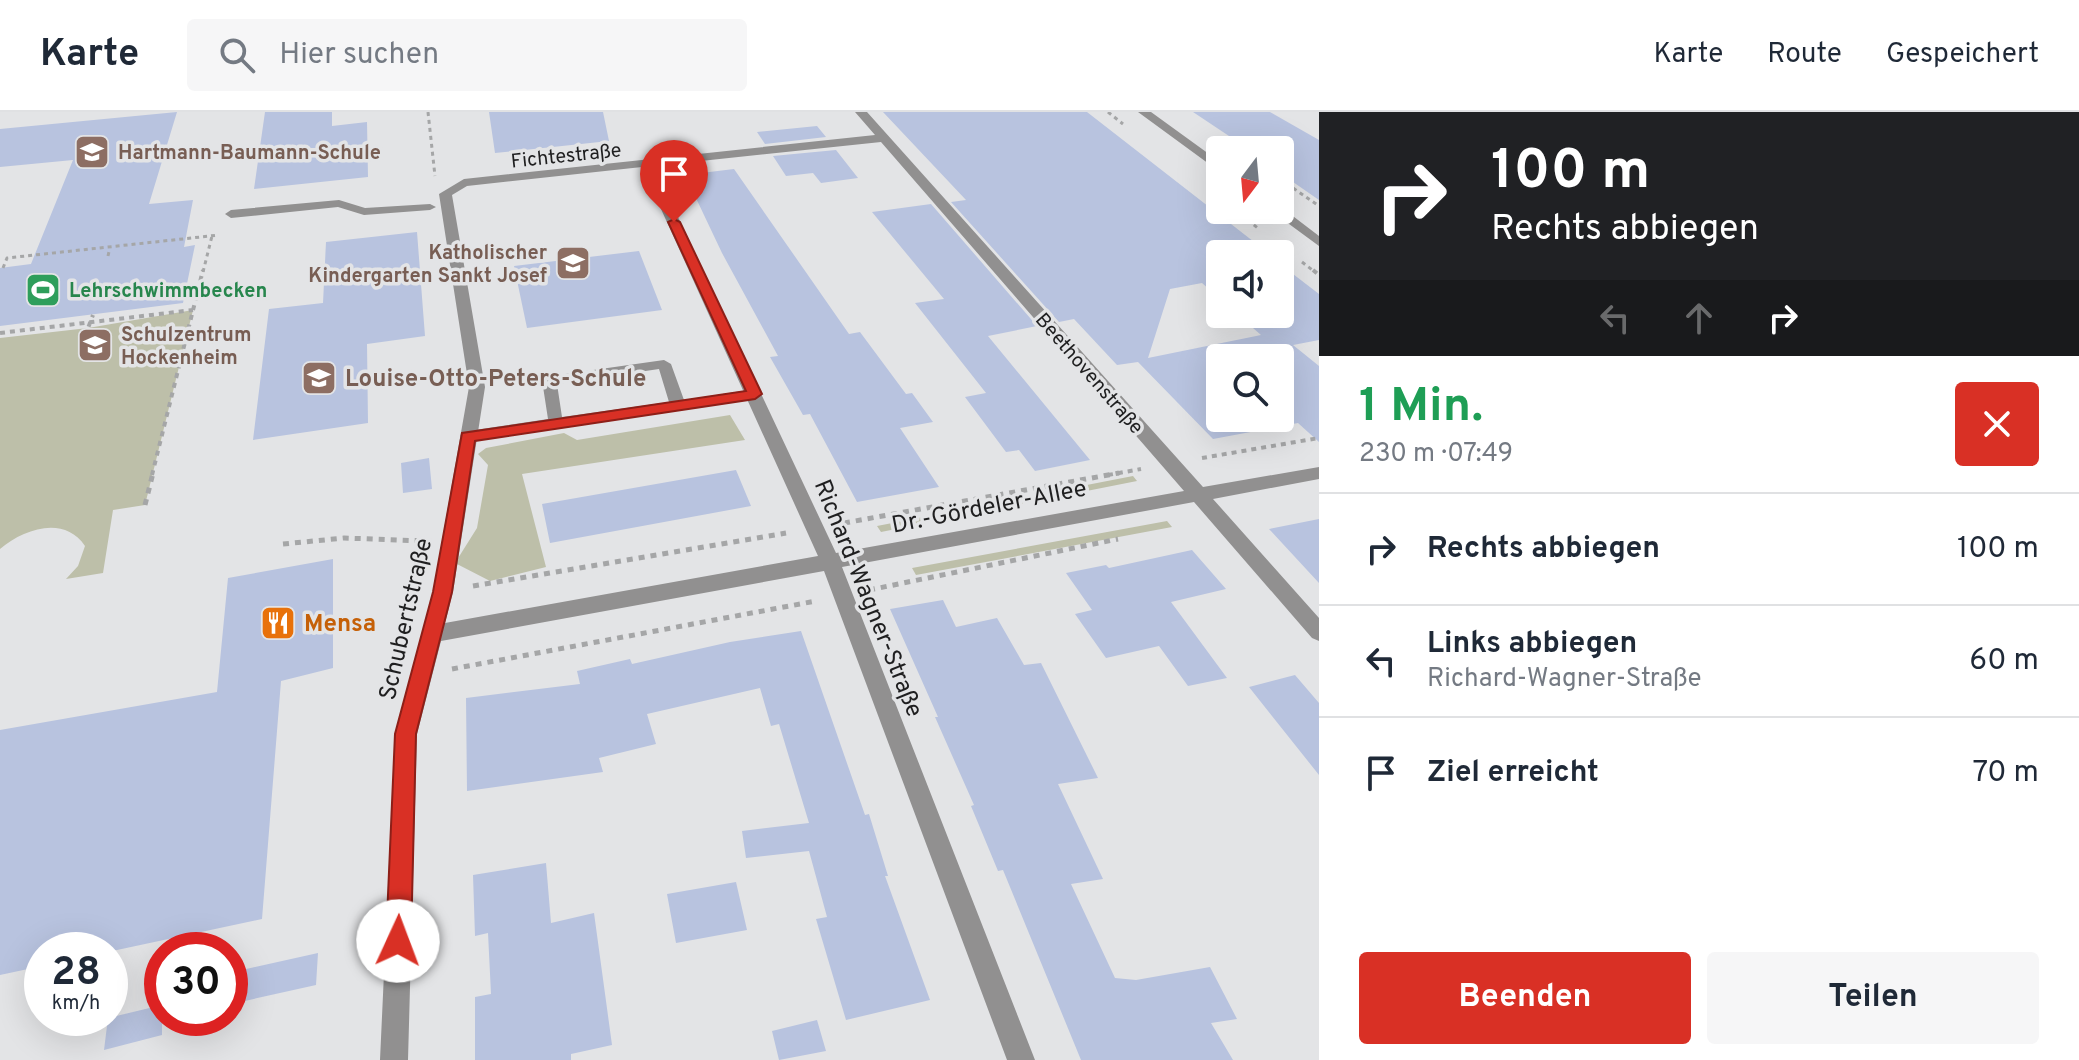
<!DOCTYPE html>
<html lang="de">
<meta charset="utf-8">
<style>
body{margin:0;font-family:Overpass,sans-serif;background:#f6f6f7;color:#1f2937;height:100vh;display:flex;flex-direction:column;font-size:30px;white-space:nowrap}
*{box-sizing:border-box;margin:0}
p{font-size:26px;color:#747a83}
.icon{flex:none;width:44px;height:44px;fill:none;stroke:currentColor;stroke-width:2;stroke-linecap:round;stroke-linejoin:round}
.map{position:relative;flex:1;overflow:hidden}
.details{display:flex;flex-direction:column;background:#fff;width:760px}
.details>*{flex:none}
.hud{background:#202124;color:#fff;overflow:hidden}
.needle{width:52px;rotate:196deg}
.fabs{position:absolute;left:1206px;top:24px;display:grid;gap:16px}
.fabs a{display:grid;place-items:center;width:88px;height:88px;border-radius:8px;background:#fff;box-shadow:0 8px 32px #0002;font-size:40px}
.speed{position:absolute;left:24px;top:820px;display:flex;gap:16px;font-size:40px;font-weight:700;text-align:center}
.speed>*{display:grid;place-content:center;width:104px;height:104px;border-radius:50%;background:#fff;box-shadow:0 8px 32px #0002;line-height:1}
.speed small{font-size:20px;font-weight:400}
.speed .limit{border:12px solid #d22;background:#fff;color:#111}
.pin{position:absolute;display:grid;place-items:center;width:68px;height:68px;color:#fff;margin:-82px -34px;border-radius:50% 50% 50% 0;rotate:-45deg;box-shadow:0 0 8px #0007}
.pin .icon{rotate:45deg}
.me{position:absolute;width:88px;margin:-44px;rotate:2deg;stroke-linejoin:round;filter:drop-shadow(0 0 6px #0008)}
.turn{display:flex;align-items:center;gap:28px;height:168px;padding:0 40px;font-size:36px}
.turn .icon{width:104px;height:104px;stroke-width:2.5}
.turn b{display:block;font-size:56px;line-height:68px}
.lanes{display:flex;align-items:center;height:76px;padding:0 40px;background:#0003;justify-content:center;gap:40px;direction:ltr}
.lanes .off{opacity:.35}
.round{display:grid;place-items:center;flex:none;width:84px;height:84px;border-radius:8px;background:#f6f6f7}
.head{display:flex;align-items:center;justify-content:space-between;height:136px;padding:0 40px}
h1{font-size:48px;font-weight:700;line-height:60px;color:#1e9e55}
.button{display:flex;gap:16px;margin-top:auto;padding:16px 40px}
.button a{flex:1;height:92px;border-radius:8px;background:#d93025;color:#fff;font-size:32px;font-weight:700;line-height:92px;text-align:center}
.button a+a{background:#f6f6f7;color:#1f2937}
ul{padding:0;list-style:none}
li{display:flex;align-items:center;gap:24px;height:112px;padding:0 40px;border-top:2px solid #e0e1e3}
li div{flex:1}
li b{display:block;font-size:30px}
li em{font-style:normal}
header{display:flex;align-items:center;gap:48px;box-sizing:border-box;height:112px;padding:0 40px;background:#fff;border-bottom:2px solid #e0e1e3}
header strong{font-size:38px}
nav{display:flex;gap:44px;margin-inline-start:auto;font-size:28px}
.search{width:560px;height:72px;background:#f6f6f7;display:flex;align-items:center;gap:20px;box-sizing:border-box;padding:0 28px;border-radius:8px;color:#747a83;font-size:30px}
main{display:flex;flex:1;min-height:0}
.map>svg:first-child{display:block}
</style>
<header>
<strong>Karte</strong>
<div class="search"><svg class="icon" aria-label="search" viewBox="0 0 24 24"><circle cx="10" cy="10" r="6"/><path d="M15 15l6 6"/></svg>Hier suchen</div>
<nav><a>Karte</a><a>Route</a><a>Gespeichert</a></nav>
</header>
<main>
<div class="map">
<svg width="1319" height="948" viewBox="0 0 1319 948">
<rect width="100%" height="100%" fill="#e3e4e6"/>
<!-- green -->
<path fill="#bdbfa9" d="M193,198L145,393L113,398L103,461L66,467L78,454L85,434C64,403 24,417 0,437V226L88,216Z
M730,303L745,328L522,362L546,455L490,469L455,451L477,416L488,353L478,342L486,336L564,321L577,328Z
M1133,364L1137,369L881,420L877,414Z
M1167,409L1172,415L916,463L912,456Z"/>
<!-- building -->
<path fill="#b8c3df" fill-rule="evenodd" d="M177,0L149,92L193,88L184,135L195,133L183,191L0,214V156L31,152L73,48L0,55V17Z
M265,0H332V14L367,10L368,65L254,77Z
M489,0H603L609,29L495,41Z
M883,0H1087L1267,140L1220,142V187L1202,171L1170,177L1148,246L1261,223L1237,202H1280V152L1319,182V228L1293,233L1319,254V330L1298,311L1213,327L1138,250L1117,253L1074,207L1059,210L951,90L966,88ZM1220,246H1280V306H1220Z
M1193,0H1270L1319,28V88L1280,61V38H1250Z
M817,14L826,25L765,32L757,20Z
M836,38L858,66L821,71L813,61L786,64L773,44Z
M734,57L849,222L860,220L906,282L912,281L933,310L900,316L939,375L857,390L810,302L803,303L770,245L778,244L722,141L685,63Z
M931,92L1037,214L988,224L1090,348L1035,359L1019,338L1006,340L965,285L986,281L915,191L944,187L872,100Z
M417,120L425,224L367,232L368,311L253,328L269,197L323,191L326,130Z
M639,139L662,198L527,216L514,154Z
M429,346L432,377L403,381L401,351Z
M736,358L751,394L550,431L542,392Z
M1319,407V471L1269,417Z
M1192,438L1226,477L1171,490L1227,566L1188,574L1159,534L1106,546L1075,502L1092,498L1066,461L1106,453L1109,456Z
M333,447V556L281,569L262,807L117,838H42V854L0,863V618L217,580L228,466Z
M943,488L956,515L997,506L1024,553L1041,551L1098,666L1058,672L1103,767L1071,772L1115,866L1136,868L1210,855L1237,907L1211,911L1233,948H1081L1003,758L998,759L971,694L974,693L935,605H938L890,497Z
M801,519L865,703L869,702L888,764H885L930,888L846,908L816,807L827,805L809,739L746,746L742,719L809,711L779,612L771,614L760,576L647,602L656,632L599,646L603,660L467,679L466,586L580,572L577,559L630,547L632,552L730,530Z
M1295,563L1319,591V663L1249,575Z
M546,751L551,811L594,801L612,933L571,942V948H475V885L491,882L488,821L475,824L473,763Z
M736,770L747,818L676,831L667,782Z
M318,841L316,873L231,892L233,860Z
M162,893V923L104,938L108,906Z
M817,908L826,939L779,948L772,919Z"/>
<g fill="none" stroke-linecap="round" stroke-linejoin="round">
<!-- path-far2 -->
<path stroke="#a5a6a7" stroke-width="3" stroke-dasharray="4 4" stroke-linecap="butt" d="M428,0L435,64
M1108,0L1123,12
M1280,67L1319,94
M1207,76L1220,87
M1235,98L1259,117
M108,144L110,135
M1302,150L1315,160
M3,156L7,146L219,123
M203,160L212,124"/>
<!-- path-far1 -->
<path stroke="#a5a6a7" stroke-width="4" stroke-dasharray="5 5" stroke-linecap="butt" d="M1313,158L1319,163
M0,221L193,198
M85,224L93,203
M1202,346L1319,326
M152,363L203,158
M1108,363L1141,357"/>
<!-- path -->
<path stroke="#a5a6a7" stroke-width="5" stroke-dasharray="6 6" stroke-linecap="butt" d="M145,393L153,361
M844,411L1119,361
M283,432L344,426L425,429
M473,474L786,421
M869,478L1118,427
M452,557L816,489"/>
<!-- lane -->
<path fill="#919090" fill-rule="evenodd" d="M339,88L365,96L430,92L436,95L430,98L364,103L338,95L231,106L225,102L231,98Z
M664,248L671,252L684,288L755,277L762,282L755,287L468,329L460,324L468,319L548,307L542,268L544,265ZM659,257L669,290L562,305L557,272Z"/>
<!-- street -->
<path fill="#919090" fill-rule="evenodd" d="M855,0H867L1203,375L1319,355V367L1213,387L1319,506V529L1312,526L1194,390L842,455L1035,948H1007L824,459L441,529L417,622L408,948H380L395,622L433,480L469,275L439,82L464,67L875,23ZM881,30L1184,379L836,441L654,54ZM642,55L818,444L445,511L453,480L485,275L452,83L467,74Z
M1138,0H1151L1220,50V60Z
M1281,95L1319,124V134L1270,98H1280Z"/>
</g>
<!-- route -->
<path fill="#d93025" stroke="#8d1f18" stroke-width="2" d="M674,107L680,110L762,282L755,287L475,329L452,480L416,622L411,829L407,838L398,842L390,838L386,829L395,622L433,480L462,321L746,279L668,110Z"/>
<!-- icons -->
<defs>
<g id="school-square" transform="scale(1.8)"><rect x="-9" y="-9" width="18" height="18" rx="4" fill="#8d6e63" stroke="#e3e4e6"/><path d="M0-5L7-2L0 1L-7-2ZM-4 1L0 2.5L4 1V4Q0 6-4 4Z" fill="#fff"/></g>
<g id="stadium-square" transform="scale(1.8)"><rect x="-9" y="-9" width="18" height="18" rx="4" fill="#2e9e5b" stroke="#e3e4e6"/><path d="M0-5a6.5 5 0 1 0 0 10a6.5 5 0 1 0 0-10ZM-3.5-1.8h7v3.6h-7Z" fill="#fff"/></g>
<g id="restaurant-square" transform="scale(1.8)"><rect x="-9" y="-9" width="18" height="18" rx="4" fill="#e8710a" stroke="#e3e4e6"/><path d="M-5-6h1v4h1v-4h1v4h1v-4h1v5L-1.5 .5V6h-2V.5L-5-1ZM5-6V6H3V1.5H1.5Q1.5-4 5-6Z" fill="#fff"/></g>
</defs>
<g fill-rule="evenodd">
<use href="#school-square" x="92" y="40"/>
<use href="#school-square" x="573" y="151"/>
<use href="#stadium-square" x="43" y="178"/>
<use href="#school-square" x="95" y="233"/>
<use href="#school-square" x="319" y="266"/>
<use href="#restaurant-square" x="278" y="511"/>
</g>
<g text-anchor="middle" stroke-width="7" stroke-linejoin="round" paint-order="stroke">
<!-- far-education labels -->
<g font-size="20" font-weight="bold" fill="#785e54" stroke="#e3e4e6" text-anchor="start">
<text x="118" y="47">Hartmann-Baumann-Schule</text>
<text x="547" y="147" text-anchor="end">Katholischer<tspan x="547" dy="23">Kindergarten Sankt Josef</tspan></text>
<text x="121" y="229">Schulzentrum<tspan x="121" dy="23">Hockenheim</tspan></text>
</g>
<!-- far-street labels -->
<g font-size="20" fill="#1f1f20" stroke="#e3e4e6">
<text transform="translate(566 43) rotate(-6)" y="7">Fichtestraße</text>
<text transform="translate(1090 261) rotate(49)" y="7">Beethovenstraße</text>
</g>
<!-- far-leisure labels -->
<g font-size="20" font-weight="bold" fill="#27864d" stroke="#e3e4e6" text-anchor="start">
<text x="69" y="185">Lehrschwimmbecken</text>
</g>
<!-- education labels -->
<g font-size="24" font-weight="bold" fill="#785e54" stroke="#e3e4e6" text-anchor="start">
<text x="345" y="274">Louise-Otto-Peters-Schule</text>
</g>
<!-- street labels -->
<g font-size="24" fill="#1f1f20" stroke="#e3e4e6">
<text transform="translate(989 394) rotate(-11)" y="8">Dr.-Gördeler-Allee</text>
<text transform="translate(869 486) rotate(68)" y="8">Richard-Wagner-Straße</text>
<text transform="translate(405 507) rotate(-77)" y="8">Schubertstraße</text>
</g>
<!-- food labels -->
<g font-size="24" font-weight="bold" fill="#c56008" stroke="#e3e4e6" text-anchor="start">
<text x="304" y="519">Mensa</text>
</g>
</g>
</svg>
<div class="fabs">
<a><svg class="needle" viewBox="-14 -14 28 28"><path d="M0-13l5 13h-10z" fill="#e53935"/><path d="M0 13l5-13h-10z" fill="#747a83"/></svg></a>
<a><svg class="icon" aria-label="sound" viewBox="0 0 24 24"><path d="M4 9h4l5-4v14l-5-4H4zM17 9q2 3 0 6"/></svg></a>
<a><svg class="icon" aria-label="search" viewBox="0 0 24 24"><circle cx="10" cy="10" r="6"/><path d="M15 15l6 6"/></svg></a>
</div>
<div class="speed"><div>28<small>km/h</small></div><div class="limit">30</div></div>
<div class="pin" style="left:674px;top:110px;background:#d93025"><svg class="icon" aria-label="arrive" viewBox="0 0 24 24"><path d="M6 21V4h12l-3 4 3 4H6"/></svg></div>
<svg class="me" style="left:398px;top:829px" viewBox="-20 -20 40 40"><circle r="19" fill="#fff"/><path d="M0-13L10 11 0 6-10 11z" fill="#d93025"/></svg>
</div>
<section class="details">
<div class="hud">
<div class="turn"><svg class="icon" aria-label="right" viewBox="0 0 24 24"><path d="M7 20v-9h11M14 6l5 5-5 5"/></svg><div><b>100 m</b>Rechts abbiegen</div></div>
<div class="lanes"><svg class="icon off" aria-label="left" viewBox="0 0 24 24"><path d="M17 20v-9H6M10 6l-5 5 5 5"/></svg><svg class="icon off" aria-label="ahead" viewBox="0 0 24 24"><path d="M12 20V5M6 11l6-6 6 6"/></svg><svg class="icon" aria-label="right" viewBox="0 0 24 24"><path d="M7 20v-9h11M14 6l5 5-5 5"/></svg></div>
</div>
<div class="head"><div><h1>1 Min.</h1><p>230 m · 07:49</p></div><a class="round" style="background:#d93025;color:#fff"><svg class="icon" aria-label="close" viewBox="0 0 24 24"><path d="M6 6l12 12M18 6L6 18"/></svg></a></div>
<ul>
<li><svg class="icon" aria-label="right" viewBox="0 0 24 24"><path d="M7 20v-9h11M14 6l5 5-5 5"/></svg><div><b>Rechts abbiegen</b></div><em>100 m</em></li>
<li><svg class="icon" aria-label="left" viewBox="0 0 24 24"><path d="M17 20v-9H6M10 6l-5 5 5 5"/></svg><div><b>Links abbiegen</b><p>Richard-Wagner-Straße</p></div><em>60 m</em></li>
<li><svg class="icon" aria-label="arrive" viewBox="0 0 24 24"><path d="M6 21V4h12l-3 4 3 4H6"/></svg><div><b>Ziel erreicht</b></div><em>70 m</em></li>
</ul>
<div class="button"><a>Beenden</a><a>Teilen</a></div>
</section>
</main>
